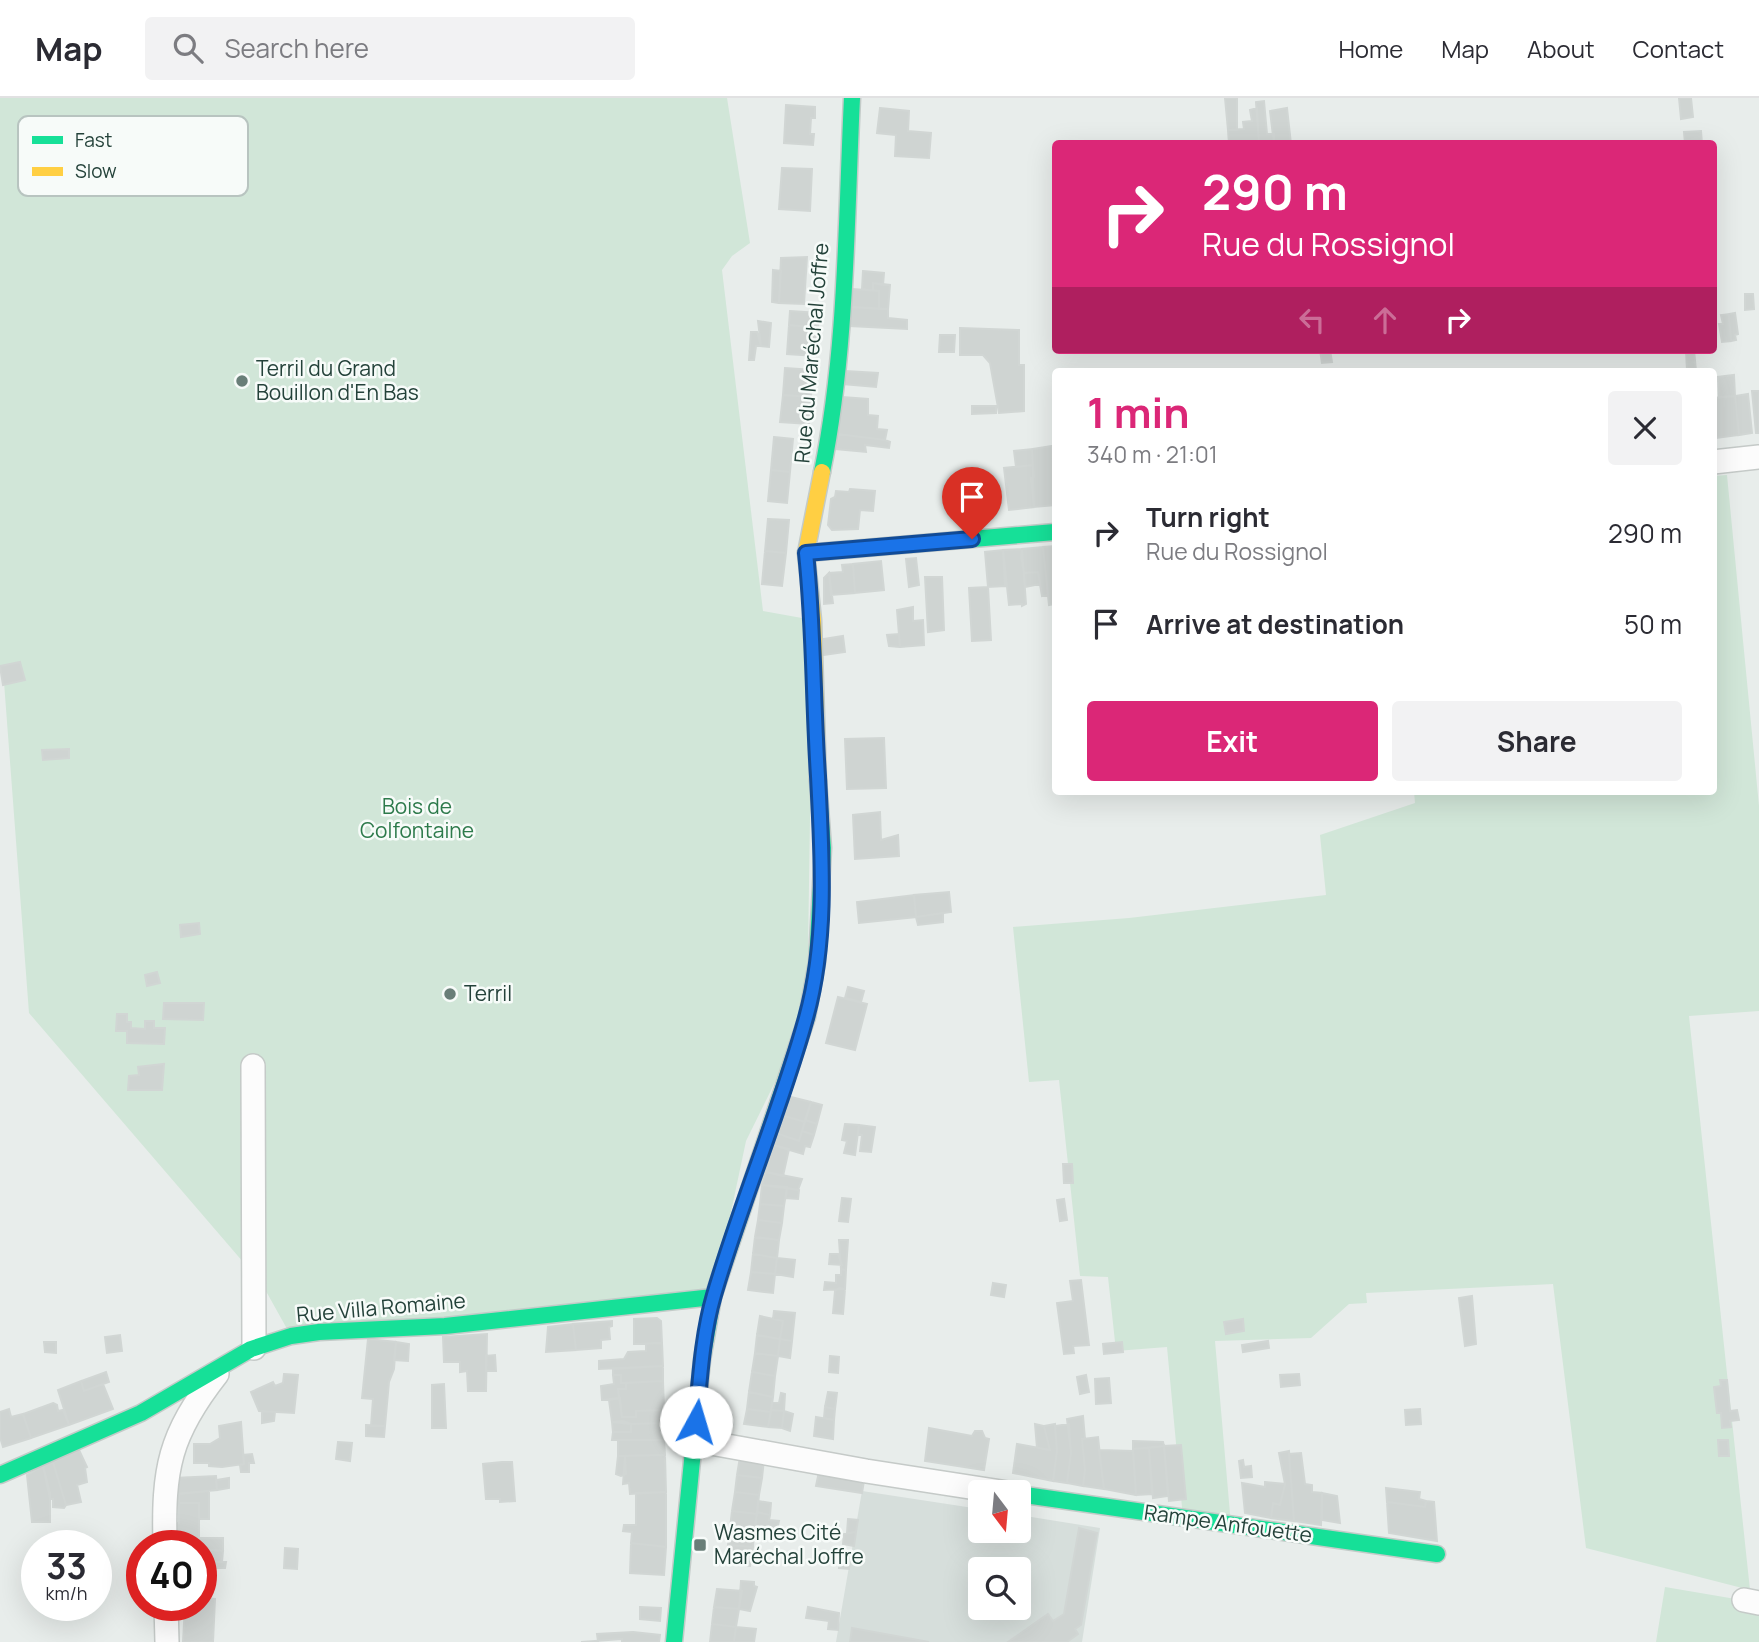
<!DOCTYPE html>
<meta charset="utf-8">
<style>
body{margin:0;font-family:Manrope,sans-serif;background:#f2f2f3;color:#2b2b33;height:100vh;display:flex;flex-direction:column;font-size:26px;white-space:nowrap}
*{box-sizing:border-box;margin:0}
p{font-size:23px;color:#7c7c81}
.icon{flex:none;width:38px;height:38px;fill:none;stroke:currentColor;stroke-width:2;stroke-linecap:round;stroke-linejoin:round}
.map{position:relative;flex:1;overflow:hidden}
.drawer{position:absolute;left:1052px;top:270px;width:665px;height:427px;display:flex;flex-direction:column;background:#fff;border-radius:7px;box-shadow:0 7px 28px #0002}
.drawer>*{flex:none}
.guide{position:absolute;left:1052px;top:42px;width:665px;height:214px;border-radius:7px;box-shadow:0 7px 28px #0002;background:#db2777;color:#fff;overflow:hidden}
.needle{width:46px;rotate:164deg}
.fabs{position:absolute;left:968px;top:1382px;display:grid;gap:14px}
.fabs a{display:grid;place-items:center;width:63px;height:63px;border-radius:7px;background:#fff;box-shadow:0 7px 28px #0002;font-size:35px}
.speed{position:absolute;left:21px;top:1432px;display:flex;gap:14px;font-size:35px;font-weight:700;text-align:center}
.speed>*{display:grid;place-content:center;width:91px;height:91px;border-radius:50%;background:#fff;box-shadow:0 7px 28px #0002;line-height:1}
.speed small{font-size:18px;font-weight:400}
.speed .limit{border:10px solid #d22;background:#fff;color:#111}
.pin{position:absolute;display:grid;place-items:center;width:60px;height:60px;color:#fff;margin:-72px -30px;border-radius:50% 50% 50% 0;rotate:-45deg;box-shadow:0 0 7px #0007}
.pin .icon{rotate:45deg}
.me{position:absolute;width:77px;margin:-38px;rotate:6deg;stroke-linejoin:round;filter:drop-shadow(0 0 5px #0008)}
.turn{display:flex;align-items:center;gap:24px;height:147px;padding:0 35px;font-size:32px}
.turn .icon{width:91px;height:91px;stroke-width:2.5}
.turn b{display:block;font-size:49px;line-height:60px}
.lanes{display:flex;align-items:center;height:66px;padding:0 35px;background:#0003;justify-content:center;gap:35px;direction:ltr}
.lanes .off{opacity:.35}
.round{display:grid;place-items:center;flex:none;width:74px;height:74px;border-radius:7px;background:#f2f2f3}
.overview{display:flex;align-items:center;justify-content:space-between;height:119px;padding:0 35px}
h1{font-size:42px;font-weight:700;line-height:52px;color:#db2777}
.cta{display:flex;gap:14px;margin-top:auto;padding:14px 35px}
.cta a{flex:1;height:80px;border-radius:7px;background:#db2777;color:#fff;font-size:28px;font-weight:700;line-height:80px;text-align:center}
.cta a+a{background:#f2f2f3;color:#2b2b33}
ul{padding:0;list-style:none}
li{display:flex;align-items:center;gap:21px;height:91px;padding:0 35px}
li div{flex:1}
li b{display:block;font-size:26px}
li em{font-style:normal}
header{display:flex;align-items:center;gap:42px;box-sizing:border-box;height:98px;padding:0 35px;background:#fff;border-bottom:2px solid #e1e1e2}
header strong{font-size:33px}
nav{display:flex;gap:38px;margin-inline-start:auto;font-size:24px}
.search{width:490px;height:63px;background:#f2f2f3;display:flex;align-items:center;gap:18px;box-sizing:border-box;padding:0 24px;border-radius:7px;color:#7c7c81;font-size:26px}
.map>svg:first-child{display:block}
</style>
<header>
<strong>Map</strong>
<div class="search"><svg class="icon" aria-label="search" viewBox="0 0 24 24"><circle cx="10" cy="10" r="6"/><path d="M15 15l6 6"/></svg>Search here</div>
<nav><a>Home</a><a>Map</a><a>About</a><a>Contact</a></nav>
</header>
<div class="map">
<svg width="1759" height="1544" viewBox="0 0 1759 1544">
<rect width="100%" height="100%" fill="#e8edeb"/>
<!-- built -->
<path fill="#d6dedb" fill-rule="evenodd" d="M862,1393L980,1411V1433H1018L1019,1417L1100,1430L1082,1544H836ZM980,1472H1018V1510H980Z"/>
<!-- green -->
<path fill="#d1e6d8" d="M0,0H727L750,145L732,158L722,172L763,513L813,522L807,919L746,1043L713,1199L291,1238L262,1186L29,915L3,571L0,570Z
M1727,377L1759,708V913L1689,918L1750,1492L1586,1450L1553,1186L1366,1195L1367,1205L1349,1206L1311,1240L1215,1243L1231,1427L1183,1420L1167,1249L1116,1253L1108,1179L1080,1178L1059,982L1029,984L1013,829L1129,820L1326,797L1320,737L1415,705L1414,693H1713V378Z
M1665,1489L1759,1505V1544H1656Z"/>
<!-- building -->
<path fill="#cfd4d2" stroke="#d1d6d4" stroke-width="2" d="M1225,0H1237V32H1228Z
M1679,0H1691L1693,19L1681,21Z
M1264,3L1267,36H1274V46H1259L1256,4Z
M786,7L815,9V20H811L810,36H814L813,47L784,45Z
M880,10L909,13L908,33L931,35L929,60L895,58L896,37L877,35Z
M1257,10L1259,46H1229L1228,32L1244,31L1243,24L1252,23L1250,12Z
M1287,10L1291,46H1274L1270,13Z
M1701,33L1702,46H1685L1684,34Z
M782,70L812,71L810,113L779,111Z
M807,159L804,206L779,205L781,160Z
M773,172L781,173L779,205L772,204Z
M863,173L884,175L883,187L873,185V193L862,191Z
M873,185L890,187L888,211H879V193H873Z
M852,191L879,193V211L851,209Z
M1745,196H1753L1754,211L1745,212Z
M851,209L888,211V220L907,222V231L850,228Z
M790,213L819,215L818,230L789,227Z
M1735,215L1738,236L1735,237L1736,242L1731,243L1729,216Z
M1729,216L1731,243L1722,244L1719,226H1723L1721,217Z
M758,223L771,225L769,249L761,248Z
M789,227L818,230L816,258L787,256Z
M960,230L1019,232V267H1024V313L999,315L990,265L983,257H960Z
M751,234H757L761,248H756L754,262H749Z
M940,237H955L954,254H939Z
M1320,252H1330L1332,264L1322,265Z
M1686,252H1694L1696,273H1687Z
M785,270L813,272L811,299L783,297Z
M845,273L878,275L876,289L843,286Z
M1734,277L1735,298L1719,299L1718,279Z
M1752,293H1759V335H1756Z
M1748,296L1752,335L1739,337L1735,298Z
M783,297L811,299L809,326L780,324Z
M1735,298L1739,337L1715,340L1713,300Z
M842,299L868,301V317L878,318L877,331L887,332L885,342L838,336Z
M972,308H996V315L972,316Z
M838,336L885,342L890,344L889,350L865,347L866,354L836,351Z
M774,339L793,341L790,374L771,372Z
M1052,348L1055,407L1034,409L1032,351Z
M1032,351L1033,367L1016,369L1014,353Z
M1033,367L1034,379L1031,380L1034,409L1009,412L1004,370Z
M771,372L790,374L787,405L768,403Z
M850,391L875,393L873,413L860,412L858,431L832,432L828,427L831,401L835,399L836,393L849,394Z
M768,421L789,422L786,455L765,453Z
M1055,448V506L1049,507L1043,449Z
M1043,449L1048,497L1042,498L1038,474L1024,475L1021,459L1022,451Z
M1022,451L1026,506L1022,508V506L1009,507L1003,452Z
M1003,452L1005,488L988,489L985,454Z
M765,453L786,455L782,488L762,486Z
M916,460L919,487L909,489L906,461Z
M881,463L884,492L855,495L853,466Z
M853,466L855,495L831,497L829,475L843,474L842,467Z
M1038,474L1040,486L1025,489L1024,475Z
M829,475L833,505L824,506V480Z
M925,479H942L944,532L928,534Z
M988,489L991,542L972,543L969,490Z
M913,509V523L923,522L924,547L900,549L897,512Z
M899,536L900,549L889,548L887,537Z
M843,538L845,554L823,557V541Z
M20,564L25,582L3,587L0,568Z
M884,640L886,690L847,691L845,641Z
M69,651V660L43,662L42,652Z
M880,714L881,742L898,737L899,758L855,761L853,717Z
M949,794L951,814L916,819L914,797Z
M914,797L916,819L859,825L857,804Z
M943,815V824L918,827L916,819Z
M199,825L200,836L181,839L180,827Z
M157,874L160,885L147,888L145,877Z
M848,889L864,893L861,904L845,900Z
M838,899L867,906L855,952L826,945Z
M164,905H204L203,922L163,921Z
M117,916H127V924H131V930L145,931V923H154V930H165L164,946L127,945V933H116Z
M164,966L162,992H128L129,978L139,977L138,969Z
M787,998L811,1004L805,1024L781,1017Z
M811,1004L822,1007L817,1026L805,1022Z
M781,1017L805,1024L799,1043L776,1035Z
M805,1022L817,1026L814,1037L802,1033Z
M845,1026L859,1027L855,1057L844,1055L847,1043L842,1042Z
M859,1027L875,1029L871,1054L860,1053L862,1037L858,1036Z
M802,1033L814,1037L810,1049L805,1048L803,1056L773,1047L776,1035L799,1043Z
M773,1047L789,1051L783,1078L766,1074Z
M1063,1066H1072L1073,1085H1064Z
M766,1074L802,1081L798,1092L762,1087Z
M762,1087L787,1089L784,1108L760,1106Z
M787,1090L799,1092L798,1101L786,1100Z
M842,1100L851,1101L848,1124L839,1123Z
M1064,1101L1067,1122L1060,1123L1057,1102Z
M760,1106L784,1108L782,1125L758,1122Z
M758,1122L782,1125L779,1142L755,1139Z
M755,1139L779,1142L777,1160L753,1156Z
M839,1142H848L846,1172L841,1171Z
M753,1156L777,1160L775,1176L751,1174Z
M830,1156H838L842,1167L829,1166Z
M777,1160L795,1162L793,1179L775,1176Z
M841,1171L846,1172L845,1191L824,1192L825,1184L836,1185V1177H841Z
M751,1174L775,1176L773,1195L748,1192Z
M1081,1182L1089,1247L1073,1248L1074,1255L1064,1256L1057,1205L1073,1203L1070,1183Z
M993,1185L1006,1187L1004,1199L991,1197Z
M839,1190L845,1191L843,1216L833,1215L835,1193Z
M1472,1198L1476,1246L1465,1248L1459,1200Z
M774,1213L795,1215L792,1243L780,1241L783,1223L773,1221Z
M760,1218L783,1223L780,1241L757,1237Z
M657,1220L661,1223L662,1245L634,1246V1221Z
M1243,1221L1244,1233L1226,1236L1224,1224Z
M612,1223V1228L609,1229L610,1241L601,1242V1250L576,1252L573,1226Z
M573,1226L576,1252L546,1254L548,1229Z
M487,1236L486,1293H468L467,1273L460,1274V1264H444L443,1239Z
M120,1237L122,1253L107,1255L105,1239Z
M757,1237L780,1241L778,1258L755,1255Z
M368,1241L396,1244L394,1271L389,1284L385,1328H371L373,1301L362,1300Z
M780,1241L792,1243L790,1260L778,1258Z
M1268,1243L1269,1250L1243,1254L1242,1247Z
M44,1244H56V1255L45,1254Z
M396,1244L409,1246L408,1263L394,1262Z
M1122,1244L1123,1254L1104,1256L1103,1246Z
M653,1245H662L663,1268L599,1271V1263L624,1261L628,1254L646,1253V1246Z
M755,1255L778,1258L775,1278L752,1274Z
M495,1257L496,1273H486V1258Z
M830,1258L839,1259L838,1275L829,1274Z
M663,1268V1283L621,1285V1277H613V1271Z
M106,1274L109,1284L84,1293L81,1283Z
M752,1274L775,1278L773,1299L749,1294Z
M284,1276L298,1277L294,1315L259,1313L251,1294L273,1284L275,1288L283,1285Z
M1299,1276L1300,1287L1281,1289L1280,1277Z
M613,1277H621V1285H626V1291H618L619,1300L602,1302L601,1288L614,1286Z
M1086,1277L1089,1294L1080,1296L1077,1279Z
M1109,1280L1111,1305L1096,1306L1095,1281Z
M1720,1282H1727L1730,1313L1737,1312L1739,1322L1730,1323L1731,1329L1722,1330L1721,1315H1717L1714,1289L1721,1288Z
M81,1283L84,1293L103,1286L113,1311L69,1327L58,1292Z
M663,1283L664,1312L636,1313V1319H622L618,1291H626V1285Z
M444,1286L446,1330H432V1287Z
M749,1294L773,1299L771,1314L747,1311Z
M828,1294L837,1295L835,1311L825,1309Z
M781,1295L785,1296L784,1313L771,1312L772,1304L779,1305Z
M620,1300L622,1319H636V1313L664,1312V1325L631,1326L612,1324L609,1302Z
M53,1305L57,1307L58,1313L63,1312L69,1327L31,1340L23,1316Z
M825,1309L835,1311L834,1322L824,1320Z
M9,1311L11,1319L23,1316L31,1340L3,1349L0,1339V1314Z
M747,1311L771,1314L768,1329L744,1326Z
M1420,1311L1421,1326L1406,1327L1405,1312Z
M771,1312L784,1313L782,1330L768,1329Z
M262,1313L275,1314L274,1323L262,1325Z
M784,1313L793,1316L790,1333L782,1330Z
M1083,1318L1085,1341H1082L1085,1372L1083,1388L1067,1385L1071,1355L1067,1321Z
M816,1319L834,1322L833,1341L814,1338Z
M623,1323L631,1326V1334H613L612,1324Z
M241,1324L244,1366L222,1369L209,1368V1365H194V1346H210L220,1340L219,1328Z
M664,1325V1342H612L613,1334H631V1326Z
M1035,1326L1044,1328L1050,1352L1037,1350Z
M1055,1326L1057,1353L1053,1383L1013,1375L1017,1346L1050,1352L1044,1328Z
M1069,1326L1071,1355L1067,1385L1053,1383L1057,1353L1055,1328Z
M366,1327L385,1328L384,1339L366,1338Z
M929,1330L972,1338L975,1333H982L985,1340L989,1341L984,1372L925,1363Z
M1098,1339L1102,1376L1104,1391L1083,1388L1085,1372L1082,1341Z
M618,1342H664L665,1357L618,1358Z
M1718,1342H1728L1729,1358H1719Z
M1133,1343L1163,1344L1164,1348L1133,1351Z
M338,1344L352,1345L350,1363L336,1361Z
M1181,1347L1186,1401L1169,1403L1164,1348Z
M1164,1348L1168,1398L1153,1400L1149,1350Z
M1149,1350L1152,1396L1136,1397L1133,1351Z
M79,1352L87,1369L85,1370L87,1384L77,1387L81,1404L66,1407L53,1364Z
M1099,1352L1133,1353L1136,1397L1104,1391Z
M1289,1353L1294,1423L1271,1420L1273,1405L1280,1407L1285,1386L1279,1355Z
M1301,1355L1305,1386L1312,1387V1394L1322,1395L1321,1427L1294,1423L1289,1356Z
M252,1356L254,1365H249V1374H241L240,1367L244,1366L243,1357Z
M665,1357L666,1394L630,1396L629,1385L623,1386L625,1358Z
M618,1358H625L626,1376L621,1378L616,1376Z
M740,1359L764,1362L762,1380L737,1377Z
M1243,1362L1244,1369L1251,1368L1252,1379L1241,1380L1239,1363Z
M53,1364L66,1407L64,1410L53,1409V1401H50L43,1368Z
M502,1364H512L515,1403L500,1404V1401H486L483,1366Z
M43,1368L50,1395V1424H32L27,1377Z
M820,1369L865,1376L862,1395L816,1388Z
M737,1377L762,1380L759,1397L735,1394Z
M216,1378L217,1392L174,1396V1380Z
M229,1380V1390L217,1392L216,1382Z
M1265,1384L1285,1386L1280,1407L1273,1405L1271,1420L1245,1415L1242,1385L1265,1389Z
M1386,1390L1420,1394L1419,1401L1426,1403L1425,1409L1387,1404Z
M209,1393V1421H199V1405H179V1396Z
M666,1394V1449L631,1445L632,1434L623,1433L624,1427H636V1395Z
M735,1394L759,1397L757,1416L732,1413Z
M1322,1395L1337,1398L1340,1425L1322,1422Z
M758,1403L771,1405L770,1417L757,1414Z
M1426,1403L1434,1404L1437,1443L1389,1435L1387,1404L1425,1409Z
M179,1405H199V1440H223V1453L201,1451V1447H172L173,1425H179Z
M732,1413L757,1416L754,1433L730,1430Z
M757,1414L770,1417L769,1422L779,1423L777,1432H755Z
M848,1421L858,1422L856,1434L847,1435Z
M730,1430L754,1433L753,1449L728,1447Z
M1079,1430L1097,1435L1081,1527L1075,1531L1078,1536L1067,1544H1008L1048,1516L1053,1523L1064,1516Z
M856,1434L854,1448L843,1446L844,1436Z
M631,1445L666,1449L664,1477L630,1475Z
M728,1447L753,1449L750,1468L725,1465Z
M285,1450L298,1451L297,1471L284,1470Z
M201,1451L223,1453L222,1464H201Z
M841,1453L851,1455L849,1471L839,1470Z
M201,1464H226L225,1470H212V1486L201,1485Z
M741,1483L754,1484V1488L757,1489L750,1513L739,1511Z
M717,1491L742,1493L739,1511L714,1509Z
M201,1500L215,1501L213,1544H183L185,1507H201Z
M640,1509L661,1510L660,1523L640,1521Z
M714,1509L739,1511L736,1529L712,1526Z
M808,1509L839,1515L838,1532L828,1531L829,1523L806,1520Z
M712,1526L736,1529L734,1544H710Z
M736,1529L756,1531L754,1544H734Z
M852,1530L929,1544H850Z
M633,1534L660,1537L659,1544H622V1541L581,1544L598,1543L597,1536Z"/>
<g fill="none" stroke-linecap="round" stroke-linejoin="round">
<!-- street casing -->
<g stroke="#c5cac8" stroke-width="26">
<path id="street" d="M1713,364L1759,359
M253,968L254,1250
M694,1342L866,1373L1008,1395
M165,1447C163,1371 169,1337 217,1276
M1744,1502L1759,1505
M166,1507L167,1544"/>
</g>
<!-- fast casing -->
<g stroke="#c3cbc8" stroke-width="19">
<path id="fast" d="M822,374C847,252 846,124 852,0
M806,455L1055,434
M0,1377L141,1315L251,1251L291,1238L319,1234L445,1228L713,1199
M1018,1396L1437,1456
M674,1544L702,1262L713,1199L807,919L817,864L823,750L818,683"/>
</g>
<!-- slow casing -->
<g stroke="#c3cbc8" stroke-width="19">
<path id="slow" d="M818,683L813,522L806,455L822,374"/>
</g>
<!-- street -->
<use href="#street" stroke="#fcfcfc" stroke-width="23"/>
<!-- fast -->
<use href="#fast" stroke="#16e098" stroke-width="16"/>
<!-- slow -->
<use href="#slow" stroke="#ffcf43" stroke-width="16"/>
</g>
<g fill="none" stroke-linecap="round" stroke-linejoin="round">
<!-- route casing -->
<g stroke="#114b97" stroke-width="18">
<path id="route" d="M696,1324C700,1282 702,1238 714,1197C741,1104 780,1014 806,920C828,841 822,758 818,678C813,603 814,529 806,455L972,441"/>
</g>
<!-- route -->
<use href="#route" stroke="#1a73e8" stroke-width="12"/>
</g>
<!-- markers -->
<g fill="#697e78" stroke="#f7fbf9" stroke-width="2.5">
<circle cx="242" cy="283" r="7"/>
<circle cx="450" cy="896" r="7"/>
<rect x="693" y="1440" width="14" height="14" rx="3.5"/>
</g>
<g text-anchor="middle" stroke-width="5" stroke-linejoin="round" paint-order="stroke">
<!-- street labels -->
<g font-size="21" fill="#24423a" stroke="#f7fbf9">
<text transform="translate(812 255) rotate(-85)" y="7">Rue du Maréchal Joffre</text>
<text transform="translate(381 1210) rotate(-5)" y="7">Rue Villa Romaine</text>
<text transform="translate(1228 1426) rotate(8)" y="7">Rampe Anfouette</text>
</g>
<!-- poi labels -->
<g font-size="21" fill="#24423a" stroke="#f7fbf9" text-anchor="start">
<text x="256" y="278">Terril du Grand<tspan x="256" dy="24">Bouillon d'En Bas</tspan></text>
<text x="464" y="903">Terril</text>
<text x="714" y="1442">Wasmes Cité<tspan x="714" dy="24">Maréchal Joffre</tspan></text>
</g>
<!-- park labels -->
<g font-size="21" fill="#2d7a4b" stroke="#f7fbf9">
<text x="417" y="716">Bois de<tspan x="417" dy="24">Colfontaine</tspan></text>
</g>
</g>
<!-- legend -->
<rect x="18" y="18" width="230" height="80" rx="10" fill="#f7fbf9" stroke="#b8c4c0" stroke-width="2"/>
<rect x="32" y="38" width="31" height="8" fill="#16e098"/>
<rect x="32" y="69" width="31" height="9" fill="#ffcf43"/>
<g font-size="19" fill="#24423a">
<text x="75" y="49">Fast</text>
<text x="75" y="80">Slow</text>
</g>
</svg>
<div class="fabs">
<a><svg class="needle" viewBox="-14 -14 28 28"><path d="M0-13l5 13h-10z" fill="#e53935"/><path d="M0 13l5-13h-10z" fill="#7c7c81"/></svg></a>
<a><svg class="icon" aria-label="search" viewBox="0 0 24 24"><circle cx="10" cy="10" r="6"/><path d="M15 15l6 6"/></svg></a>
</div>
<div class="speed"><div>33<small>km/h</small></div><div class="limit">40</div></div>
<div class="pin" style="left:972px;top:441px;background:#d93025"><svg class="icon" aria-label="arrive" viewBox="0 0 24 24"><path d="M6 21V4h12l-3 4 3 4H6"/></svg></div>
<svg class="me" style="left:696px;top:1324px" viewBox="-20 -20 40 40"><circle r="19" fill="#fff"/><path d="M0-13L10 11 0 6-10 11z" fill="#1a73e8"/></svg>
<div class="guide">
<div class="turn"><svg class="icon" aria-label="right" viewBox="0 0 24 24"><path d="M7 20v-9h11M14 6l5 5-5 5"/></svg><div><b>290 m</b>Rue du Rossignol</div></div>
<div class="lanes"><svg class="icon off" aria-label="left" viewBox="0 0 24 24"><path d="M17 20v-9H6M10 6l-5 5 5 5"/></svg><svg class="icon off" aria-label="ahead" viewBox="0 0 24 24"><path d="M12 20V5M6 11l6-6 6 6"/></svg><svg class="icon" aria-label="right" viewBox="0 0 24 24"><path d="M7 20v-9h11M14 6l5 5-5 5"/></svg></div>
</div>
<section class="drawer">
<div class="overview"><div><h1>1 min</h1><p>340 m · 21:01</p></div><a class="round"><svg class="icon" aria-label="close" viewBox="0 0 24 24"><path d="M6 6l12 12M18 6L6 18"/></svg></a></div>
<ul>
<li><svg class="icon" aria-label="right" viewBox="0 0 24 24"><path d="M7 20v-9h11M14 6l5 5-5 5"/></svg><div><b>Turn right</b><p>Rue du Rossignol</p></div><em>290 m</em></li>
<li><svg class="icon" aria-label="arrive" viewBox="0 0 24 24"><path d="M6 21V4h12l-3 4 3 4H6"/></svg><div><b>Arrive at destination</b></div><em>50 m</em></li>
</ul>
<div class="cta"><a>Exit</a><a>Share</a></div>
</section>
</div>
